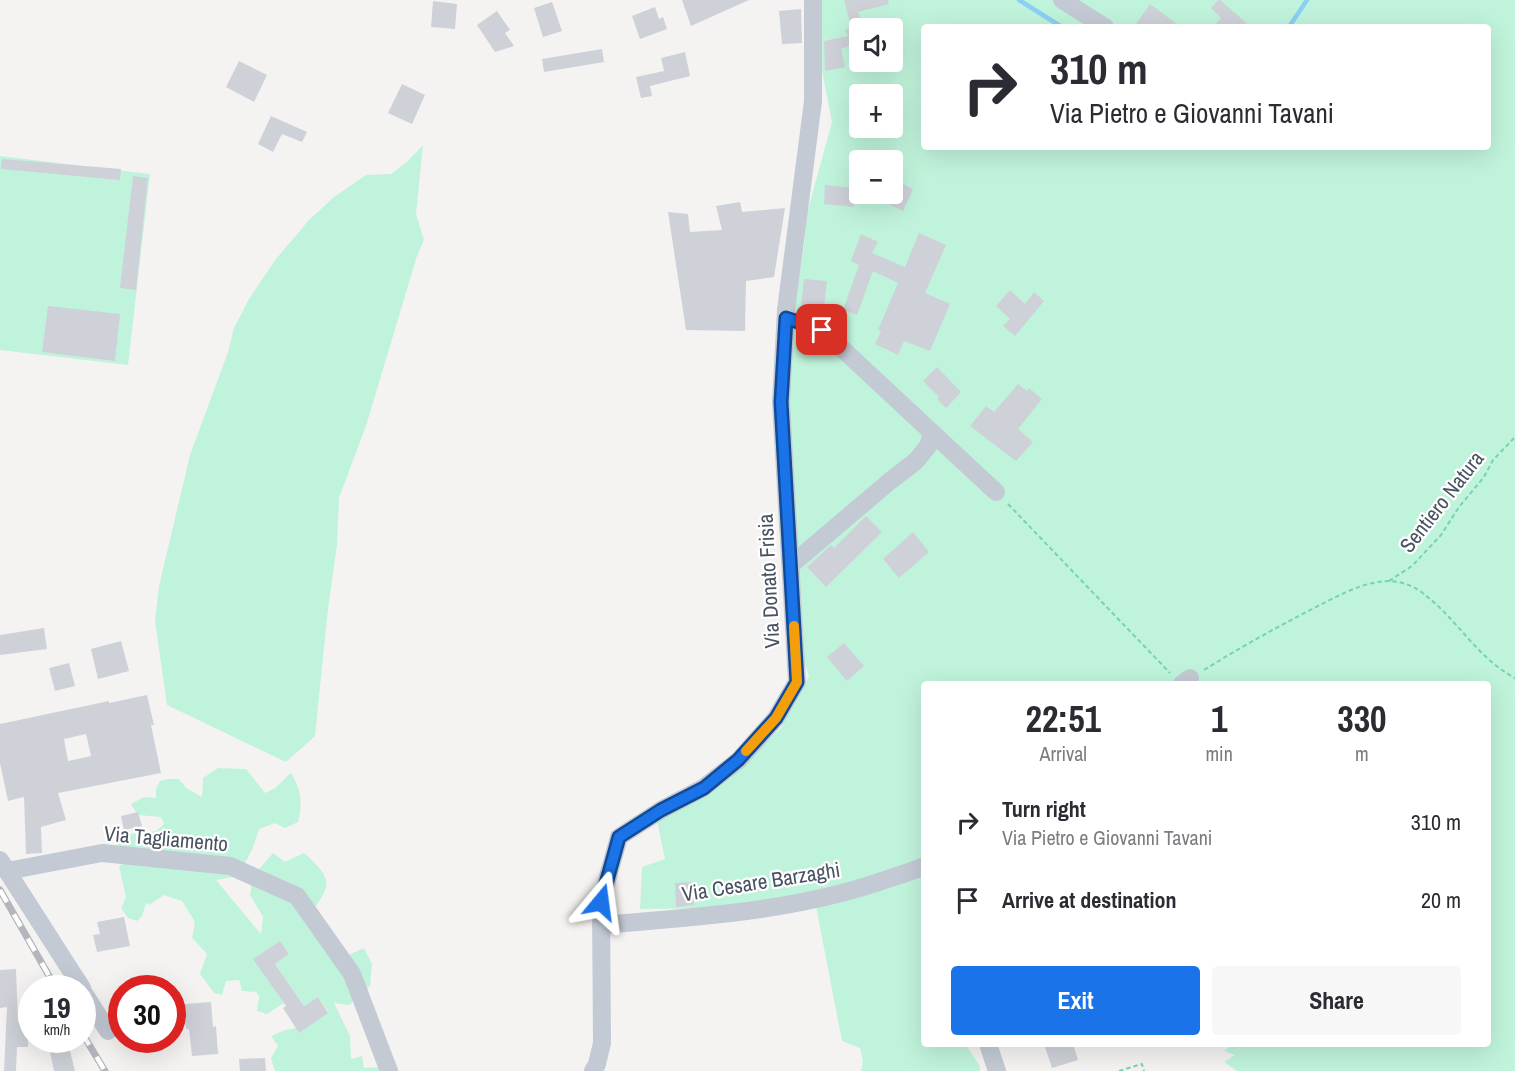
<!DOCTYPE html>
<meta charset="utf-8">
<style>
body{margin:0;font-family:"Archivo Narrow",sans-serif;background:#f7f7f7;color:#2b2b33;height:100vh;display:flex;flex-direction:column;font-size:22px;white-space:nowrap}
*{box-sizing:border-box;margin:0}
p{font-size:20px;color:#7c7c81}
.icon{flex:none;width:33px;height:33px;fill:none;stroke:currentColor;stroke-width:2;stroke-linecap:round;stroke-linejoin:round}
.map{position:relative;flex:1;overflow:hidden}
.drawer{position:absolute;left:921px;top:681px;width:570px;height:366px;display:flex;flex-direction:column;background:#fff;border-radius:6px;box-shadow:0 6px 24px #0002}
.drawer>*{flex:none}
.hud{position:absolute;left:921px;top:24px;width:570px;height:126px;border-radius:6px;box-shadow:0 6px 24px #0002;background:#fff;color:#2b2b33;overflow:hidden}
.tools{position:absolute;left:849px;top:18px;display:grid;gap:12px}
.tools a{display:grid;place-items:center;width:54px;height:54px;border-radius:6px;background:#fff;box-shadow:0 6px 24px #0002;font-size:30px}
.speed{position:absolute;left:18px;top:975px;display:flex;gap:12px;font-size:30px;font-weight:700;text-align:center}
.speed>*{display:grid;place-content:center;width:78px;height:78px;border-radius:50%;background:#fff;box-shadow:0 6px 24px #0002;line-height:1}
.speed small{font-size:15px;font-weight:400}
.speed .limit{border:9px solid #d22;background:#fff;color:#111}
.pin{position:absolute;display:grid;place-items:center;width:51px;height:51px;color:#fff;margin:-26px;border-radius:12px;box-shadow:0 3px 9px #0006}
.me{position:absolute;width:66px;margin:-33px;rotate:16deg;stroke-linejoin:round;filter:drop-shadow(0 0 4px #0008)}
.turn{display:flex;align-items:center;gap:21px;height:126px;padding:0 30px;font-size:27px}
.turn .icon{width:78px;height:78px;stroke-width:2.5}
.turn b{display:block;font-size:42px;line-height:51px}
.eta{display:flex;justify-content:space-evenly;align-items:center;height:102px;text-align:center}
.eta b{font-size:36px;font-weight:700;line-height:42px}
.button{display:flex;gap:12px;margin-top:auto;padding:12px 30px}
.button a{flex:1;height:69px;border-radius:6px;background:#1a73e8;color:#fff;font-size:24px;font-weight:700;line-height:69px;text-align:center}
.button a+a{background:#f7f7f7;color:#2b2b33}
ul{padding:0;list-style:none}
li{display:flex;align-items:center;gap:18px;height:78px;padding:0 30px}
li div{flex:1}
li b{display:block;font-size:22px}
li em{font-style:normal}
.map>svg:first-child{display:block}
</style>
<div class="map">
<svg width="1515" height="1071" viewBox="0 0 1515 1071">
<rect width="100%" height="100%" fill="#f5f3f2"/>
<!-- green -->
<path fill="#c0f3db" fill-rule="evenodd" d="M818,0H1515V1071H1237L1224,1062L1235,1055L1224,1051L1232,1044H1488V684H924V1044L966,1045L980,1066V1071H861L863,1061L860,1048L842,1041L814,896L735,908L640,909L642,867L665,859L657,821L715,789L781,728L809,676L803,658L786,355L804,246L807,213L832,122L816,40ZM924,27H1488V147H924ZM860,28H892V62H860ZM860,94H892V128H860ZM860,160H892V194H860Z
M423,145L416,214L424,240L417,256L366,426L339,498L337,545L328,609L315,736L286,762L167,705L155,621L159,586L190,455L228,352L234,328L249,299L276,259L309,220L334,197L366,175L391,174L407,162Z
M0,156L150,174L128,365L0,350Z
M218,768L246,769L265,793L275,788L291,773C301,790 303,802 298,822L285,828L275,823L259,829L252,850L238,876L216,880L261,934L263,917L250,895L253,876L273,853L285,862L304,853C333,879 333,884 309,915L330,927L331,944L342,958L364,948L372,964L370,986L349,1005L334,1003L350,1036L351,1059L362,1056L364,1068L380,1067L383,1071H275L271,1058L278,1046L271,1036L285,1030L297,1028L300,1032L328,1012L318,997L304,1006L275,964L289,954L280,941L254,959L284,1003L267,1014L257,1011L259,996L256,992L242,991L239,980L226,981L222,995L214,993L200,974L207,954L192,938L195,922L182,901L164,895L149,905L146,903L142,916L137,921L128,918L121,908L126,897L119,866L127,862L120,856L117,843L130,834L156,831L164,824L161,817L138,815L131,804L144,797L156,798V789L160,781L168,779H179L186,788L202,797L203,778Z"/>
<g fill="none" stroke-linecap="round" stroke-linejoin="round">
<!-- stream -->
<path stroke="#8bcff2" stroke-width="4.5" d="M1019,0L1062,27
M1289,27L1307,0"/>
</g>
<!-- building -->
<path fill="#ced1d8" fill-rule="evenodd" d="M682,0H749L691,26Z
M844,0H888L889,4L858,12L865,28H860V41L841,49L845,67L825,71L824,41L848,36L845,30L851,27Z
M1218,0H1220L1251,27H1213L1221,18L1211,8Z
M433,1L457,4L455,29L431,27Z
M552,2L562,31L543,37L534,8Z
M1150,4L1181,27H1134Z
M655,7L659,19L663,17L667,29L640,39L632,16Z
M801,9L802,43L782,44L779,11Z
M497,11L510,30L505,33L514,46L495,52L477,25Z
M602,49L604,62L544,72L542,59Z
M685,52L690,76L650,86L652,96L641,98L636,77L664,71L661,58Z
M239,61L267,75L254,102L226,87Z
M402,84L425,95L412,124L388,113Z
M271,116L307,132L302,142L282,134L273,152L258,144Z
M2,159L121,169L120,180L1,169Z
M133,176L148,178L136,290L120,288Z
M892,179L913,189L903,211L867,194H892Z
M825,185L855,188L854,207L824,204Z
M740,202L742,212L785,208L774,277L746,281L745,331L686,330L668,212L688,214L690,232L722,230L716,206Z
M919,233L946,245L925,293L950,304L930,351L904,341L898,355L875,344L881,331L878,330L898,283L873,271L857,315L843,310L859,265L851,261L861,234L878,242L872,253L905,267Z
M804,279L827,281L824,307L801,305Z
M1010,290L1025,304L1034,292L1044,301L1015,336L1003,326L1010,319L996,306Z
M48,306L120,314L115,361L42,352Z
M937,367L961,392L946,408L937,399L939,397L923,381Z
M1018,384L1027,391L1029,388L1042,399L1018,429L1033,442L1016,461L970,426L986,406L994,412Z
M866,516L882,532L826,587L807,567L831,545L834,548Z
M913,532L929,552L899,578L883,559Z
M44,628L47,649L0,655V635Z
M121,641L129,671L98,679L91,649Z
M844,643L864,666L847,681L827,657Z
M69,663L75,686L55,691L49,668Z
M147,695L154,725H151L161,773L58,793L66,820L41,827L42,853L26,854L24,797L8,801L0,763V724L109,701V703ZM86,734L91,756L68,761L64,739Z
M138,812L142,826L124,830L121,816Z
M693,882L694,905L676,907L675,883Z
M124,917L130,946L97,952L93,935L100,934L97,922Z
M280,941L289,954L275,964L304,1006L318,997L328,1013L299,1033L283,1008L286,1006L253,959Z
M16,969L18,1022L29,1023L28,1047H17L16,1071H4L7,1007L0,1008V970Z
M211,1002L213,1027L216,1026L218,1054L192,1056L189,1029H186L184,1004Z
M1044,1044H1073L1078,1060L1052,1068Z
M69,1047L75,1071H54L50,1052Z
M265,1058L266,1071H240L239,1059Z"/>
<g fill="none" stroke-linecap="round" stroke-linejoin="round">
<!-- path -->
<path stroke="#76d3b2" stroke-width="2" stroke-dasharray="4.5 3" stroke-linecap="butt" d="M1008,504L1170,673
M1389,581L1412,566L1441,535L1459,507L1484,477L1493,460L1515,437
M1204,670C1241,647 1277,627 1316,607C1338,596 1362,582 1388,581C1401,581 1415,586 1425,595C1458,620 1477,658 1515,678
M1119,1071L1142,1064L1144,1071"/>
<!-- minor -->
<path stroke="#c3cad4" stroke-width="18" d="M1062,0L1105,27
M786,318L822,330L996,492
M791,565L890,481L916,461L928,446L932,433
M1182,684L1190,678
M0,860L82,988
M7,871L102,853L230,866L297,896L352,974L389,1071
M601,925C694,917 787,912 876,883C892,877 909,873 924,866
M82,990L108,1031
M988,1044L997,1071
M593,1071L597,1064L602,1043L601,902L619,837L661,810L703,788L739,760L776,718L797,682L781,402L786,310L813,101V0"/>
<!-- rail casing -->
<g stroke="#b4b6bd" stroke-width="7">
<path id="rail" d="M0,890L56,988
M82,1033L105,1071"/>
</g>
<!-- rail -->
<use href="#rail" stroke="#fff" stroke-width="4.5" stroke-dasharray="14" stroke-linecap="butt"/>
</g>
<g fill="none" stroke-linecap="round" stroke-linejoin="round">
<!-- route casing -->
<g stroke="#114b97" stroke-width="15">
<path id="route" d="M601,902L619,837L661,810L704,788L738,760L776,718L797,682L781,402L786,318L822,330"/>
</g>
<!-- route -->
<use href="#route" stroke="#1a73e8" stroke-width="10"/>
<!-- slow -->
<path stroke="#f59e0b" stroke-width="10" d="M746,751L776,718L797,682L794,626"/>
</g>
<g text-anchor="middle" stroke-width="4.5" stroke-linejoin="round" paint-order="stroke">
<!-- street labels -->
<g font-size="21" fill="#495261" stroke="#fff">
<text transform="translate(1442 502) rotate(-52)" y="7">Sentiero Natura</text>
<text transform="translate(769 581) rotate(-93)" y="7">Via Donato Frisia</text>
<text transform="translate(166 839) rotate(5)" y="7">Via Tagliamento</text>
<text transform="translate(761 882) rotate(-9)" y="7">Via Cesare Barzaghi</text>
</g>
</g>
</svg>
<div class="tools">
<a><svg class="icon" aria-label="sound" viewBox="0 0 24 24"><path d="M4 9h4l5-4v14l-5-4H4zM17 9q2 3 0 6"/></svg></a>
<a>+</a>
<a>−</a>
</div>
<div class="speed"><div>19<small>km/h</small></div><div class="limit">30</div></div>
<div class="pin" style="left:822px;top:330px;background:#d93025"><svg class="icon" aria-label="arrive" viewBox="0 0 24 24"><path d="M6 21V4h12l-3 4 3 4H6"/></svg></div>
<svg class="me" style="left:601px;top:902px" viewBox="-20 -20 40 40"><path d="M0-17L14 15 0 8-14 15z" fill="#1a73e8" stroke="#fff" stroke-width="4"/></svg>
<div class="hud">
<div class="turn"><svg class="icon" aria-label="right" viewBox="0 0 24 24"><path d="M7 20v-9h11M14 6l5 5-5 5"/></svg><div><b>310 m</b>Via Pietro e Giovanni Tavani</div></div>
</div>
<section class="drawer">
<div class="eta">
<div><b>22:51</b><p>Arrival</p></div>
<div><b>1</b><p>min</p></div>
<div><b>330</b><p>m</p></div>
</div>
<ul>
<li><svg class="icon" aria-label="right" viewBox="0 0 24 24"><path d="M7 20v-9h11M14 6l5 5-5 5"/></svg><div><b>Turn right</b><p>Via Pietro e Giovanni Tavani</p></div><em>310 m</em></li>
<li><svg class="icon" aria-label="arrive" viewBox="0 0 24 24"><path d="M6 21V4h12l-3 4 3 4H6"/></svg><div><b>Arrive at destination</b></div><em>20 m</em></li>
</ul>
<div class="button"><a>Exit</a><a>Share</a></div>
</section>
</div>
